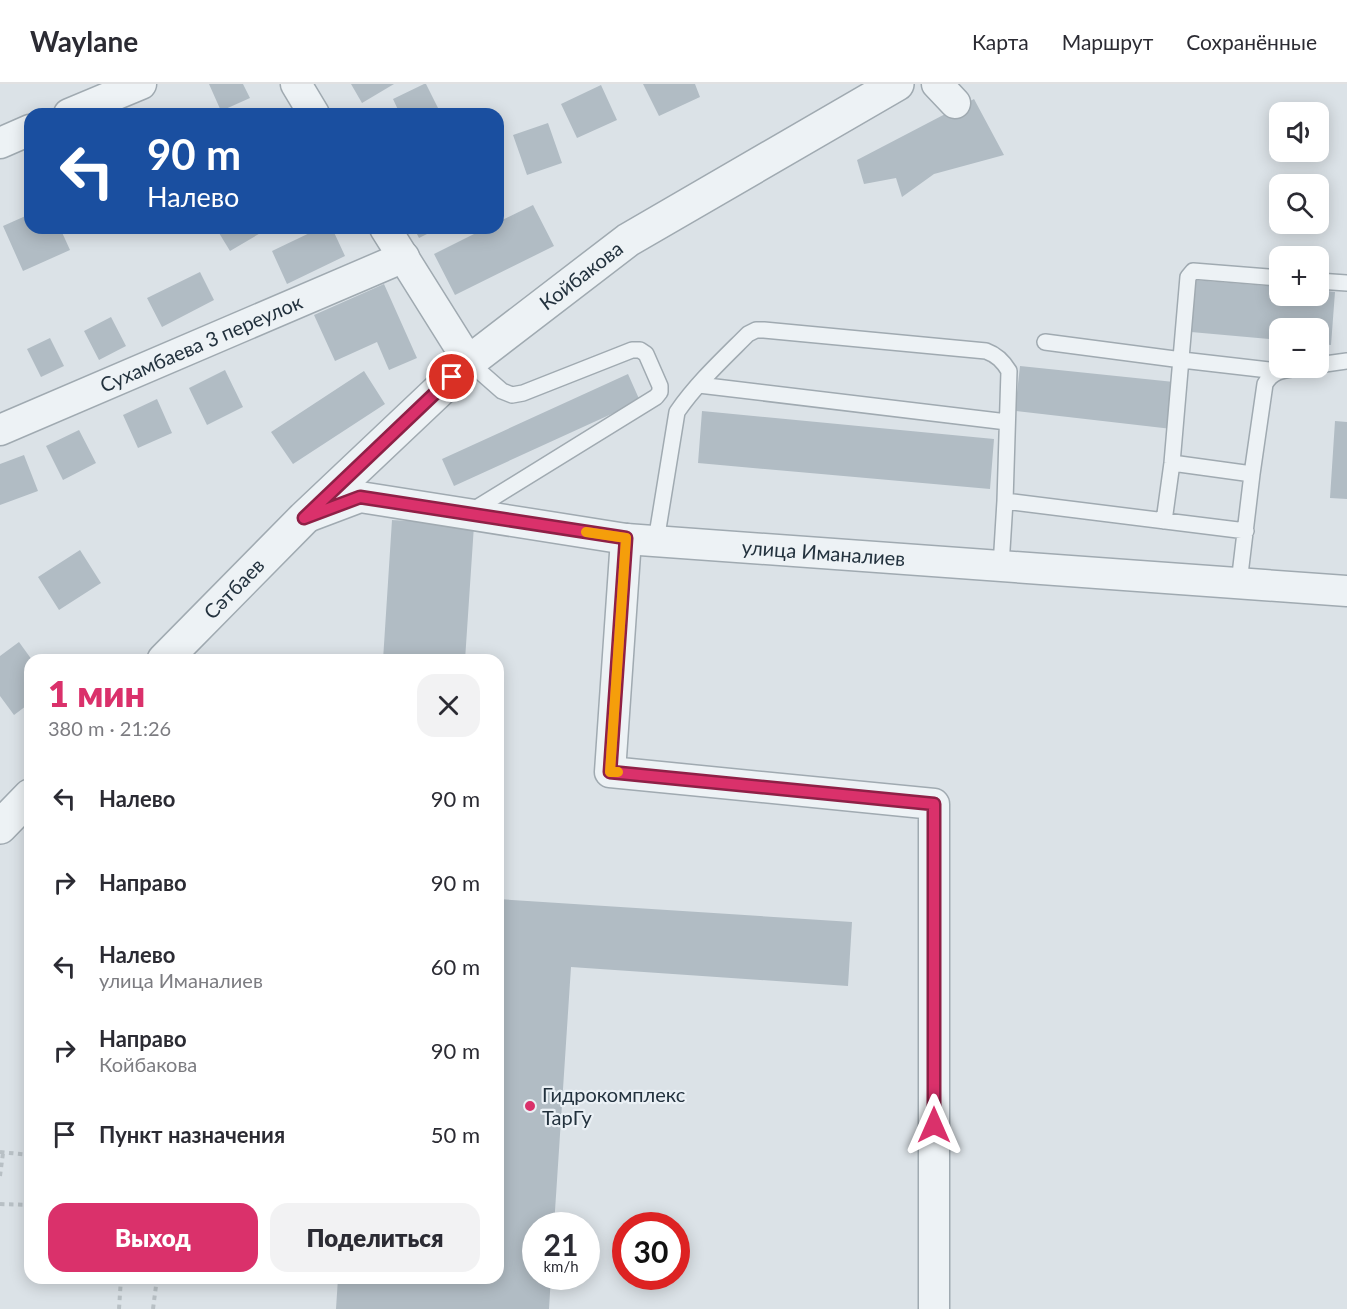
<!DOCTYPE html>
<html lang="ru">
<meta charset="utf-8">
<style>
body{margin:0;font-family:Lato,sans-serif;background:#f2f2f3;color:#2b2b33;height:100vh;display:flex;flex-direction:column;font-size:22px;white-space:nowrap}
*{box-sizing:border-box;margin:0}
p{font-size:20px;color:#7c7c81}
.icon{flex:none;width:33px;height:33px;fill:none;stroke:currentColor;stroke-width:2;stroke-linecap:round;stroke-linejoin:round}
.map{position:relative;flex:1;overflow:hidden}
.sheet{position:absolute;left:24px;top:570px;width:480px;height:630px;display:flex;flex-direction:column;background:#fff;border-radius:18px;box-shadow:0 3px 15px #0003}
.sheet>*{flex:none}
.hud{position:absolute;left:24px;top:24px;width:480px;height:126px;border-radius:18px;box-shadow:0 3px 15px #0003;background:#1a4fa0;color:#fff;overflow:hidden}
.tools{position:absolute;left:1269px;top:18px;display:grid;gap:12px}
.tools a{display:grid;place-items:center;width:60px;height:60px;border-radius:12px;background:#fff;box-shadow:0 3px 15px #0003;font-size:30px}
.speed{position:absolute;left:522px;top:1128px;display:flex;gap:12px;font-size:30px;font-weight:700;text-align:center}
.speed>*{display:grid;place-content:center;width:78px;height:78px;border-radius:50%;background:#fff;box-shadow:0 3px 15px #0003;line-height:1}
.speed small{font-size:15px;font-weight:400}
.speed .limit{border:9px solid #d22;background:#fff;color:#111}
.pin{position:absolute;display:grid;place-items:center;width:51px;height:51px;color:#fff;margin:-26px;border:3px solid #fff;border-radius:50%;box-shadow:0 2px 6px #0007}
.me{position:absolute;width:66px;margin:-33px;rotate:0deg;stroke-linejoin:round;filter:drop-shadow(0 0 4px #0008)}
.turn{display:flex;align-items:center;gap:21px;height:126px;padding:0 24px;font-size:27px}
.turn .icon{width:78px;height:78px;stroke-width:2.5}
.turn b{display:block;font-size:42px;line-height:51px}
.round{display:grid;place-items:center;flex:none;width:63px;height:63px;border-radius:18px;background:#f2f2f3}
.head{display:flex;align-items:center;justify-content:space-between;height:102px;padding:0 24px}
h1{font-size:36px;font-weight:800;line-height:45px;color:#da316b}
.button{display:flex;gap:12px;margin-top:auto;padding:12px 24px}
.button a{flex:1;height:69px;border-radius:18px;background:#da316b;color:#fff;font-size:24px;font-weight:800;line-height:69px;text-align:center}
.button a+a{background:#f2f2f3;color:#2b2b33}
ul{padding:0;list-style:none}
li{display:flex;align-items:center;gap:18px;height:84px;padding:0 24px}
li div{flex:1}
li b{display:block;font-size:22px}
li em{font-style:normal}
header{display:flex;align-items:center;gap:36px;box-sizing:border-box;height:84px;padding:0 30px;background:#fff;border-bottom:2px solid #e1e1e2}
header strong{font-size:28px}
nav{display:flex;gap:33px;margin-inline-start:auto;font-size:21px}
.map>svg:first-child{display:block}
</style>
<header>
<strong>Waylane</strong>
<nav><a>Карта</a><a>Маршрут</a><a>Сохранённые</a></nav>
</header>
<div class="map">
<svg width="1347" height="1225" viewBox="0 0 1347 1225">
<rect width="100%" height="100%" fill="#dbe2e7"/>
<!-- building -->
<path fill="#b1bcc4" d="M209,0H243L250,14L221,27Z
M351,0H394L362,19Z
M424,0H426L441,30H400L393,15Z
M643,0H695L700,13L659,32Z
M601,1L617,36L577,54L561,20Z
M974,15L1004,71L934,90L902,113L896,94L864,100L857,76Z
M548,39L562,79L527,91L513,51Z
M533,121L554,162L455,211L434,170L486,144H498V138Z
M30,130V144H60L70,166L23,187L3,142Z
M216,144H269L230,167Z
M320,144H332L345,172L287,200L272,167Z
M414,144H439L419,154Z
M200,188L214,216L162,243L147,214Z
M1195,196L1280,203V212H1318V206L1335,208L1331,261L1318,260V244H1280V256L1191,248Z
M384,200L417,274L389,286L377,258L335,277L314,231Z
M111,233L126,262L99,276L84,247Z
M50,254L64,282L41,293L27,265Z
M1020,282L1174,298L1172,345L1015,327Z
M225,286L243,323L207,341L189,304Z
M364,287L385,320L293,380L271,348Z
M628,290L640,317L454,402L442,375Z
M157,315L172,349L138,364L123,331Z
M702,327L994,355L990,405L698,379Z
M1335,337L1347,338V415L1330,414Z
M79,346L96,379L63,396L46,362Z
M24,371L38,407L0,421V380Z
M392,436L474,441L465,576H383Z
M80,466L101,499L59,526L38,493Z
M19,558L32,576H30V619L14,631L0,612V572Z
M498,815L852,838L848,902L571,883L554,1142H536V1192H551L549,1225H336L338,1194H498Z"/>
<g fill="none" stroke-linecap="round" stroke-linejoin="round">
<!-- service casing -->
<g stroke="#a0aab1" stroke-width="18">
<path id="service" d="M1318,197L1347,199
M1045,258L1182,276L1277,287
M469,278L502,307L512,311L523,309L632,266H640L646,270L660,302V308L656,313L470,428
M1318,281L1347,277
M699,301L1007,338
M1172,379L1252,390
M1005,417L1246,447
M1164,437L1172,379L1188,193L1193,187L1280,194
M656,457L677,328C697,299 723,275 748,250L756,246H764L986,267C997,271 1003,277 1009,287L1005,417L1001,482
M1239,499L1252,390L1265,300C1273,286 1284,286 1299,284"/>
</g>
<!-- minor casing -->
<g stroke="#a0aab1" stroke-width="33">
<g id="minor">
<path d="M296,0L314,30"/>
<path d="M937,0L955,19"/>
<path d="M69,30L141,0"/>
<path d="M0,59L30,46"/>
<path d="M385,144L469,278"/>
<path id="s1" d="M0,346L404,173"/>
<path id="s2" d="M307,433L360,413L626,455L1347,507"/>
<path d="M626,455L610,688L934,720V1225"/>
</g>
</g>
<!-- tertiary casing -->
<g stroke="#a0aab1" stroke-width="36">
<g id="tertiary">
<path id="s3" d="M164,576L304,434L469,278L628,156L897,0"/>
<path d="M0,743L30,712"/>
</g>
</g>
<!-- path -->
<path stroke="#b8c0c5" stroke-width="4" stroke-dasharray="4.5 4.5" stroke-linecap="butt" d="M0,1068L30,1071
M0,1092L3,1069
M0,1120L30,1121
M119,1225L121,1194
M153,1225L157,1194"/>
<!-- service -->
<use href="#service" stroke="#edf2f5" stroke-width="15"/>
<!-- minor -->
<use href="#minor" stroke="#edf2f5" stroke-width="30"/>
<!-- tertiary -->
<use href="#tertiary" stroke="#edf2f5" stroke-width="33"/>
</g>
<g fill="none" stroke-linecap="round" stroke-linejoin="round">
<!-- route casing -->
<g stroke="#8e2046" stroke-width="15">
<path id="route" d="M452,293L304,434L360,413L626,454L610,688L934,720V1041"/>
</g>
<!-- route -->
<use href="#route" stroke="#da316b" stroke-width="10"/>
<!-- slow -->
<path stroke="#f59e0b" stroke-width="10" d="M586,448L626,454L610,688H618"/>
</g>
<!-- markers -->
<circle fill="#da316b" stroke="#eaf0f5" stroke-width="2" cx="530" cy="1022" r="6"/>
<g text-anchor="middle" stroke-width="4.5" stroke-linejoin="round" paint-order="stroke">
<!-- street labels -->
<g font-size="20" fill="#23323e" stroke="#eaf0f5">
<text dy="7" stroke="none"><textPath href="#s3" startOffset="568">Койбакова</textPath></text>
<text dy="7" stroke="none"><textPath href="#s1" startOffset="219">Сухамбаева 3 переулок</textPath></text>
<text dy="7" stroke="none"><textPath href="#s2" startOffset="524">улица Иманалиев</textPath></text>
<text dy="7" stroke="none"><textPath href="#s3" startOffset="100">Сәтбаев</textPath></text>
</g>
<!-- poi labels -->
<g font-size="20" fill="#23323e" stroke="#eaf0f5" text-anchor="start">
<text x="542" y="1018">Гидрокомплекс<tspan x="542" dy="23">ТарГу</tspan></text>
</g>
</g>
</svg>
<div class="tools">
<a><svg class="icon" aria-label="sound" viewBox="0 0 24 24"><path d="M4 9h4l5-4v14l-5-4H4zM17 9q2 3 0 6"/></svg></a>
<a><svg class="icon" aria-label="search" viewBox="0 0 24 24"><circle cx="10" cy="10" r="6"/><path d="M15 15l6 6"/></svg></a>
<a>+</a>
<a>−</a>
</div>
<div class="speed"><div>21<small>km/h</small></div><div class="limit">30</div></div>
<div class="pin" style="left:452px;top:293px;background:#d93025"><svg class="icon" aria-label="arrive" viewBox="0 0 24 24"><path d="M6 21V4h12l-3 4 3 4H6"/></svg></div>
<svg class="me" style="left:934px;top:1041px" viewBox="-20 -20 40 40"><path d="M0-17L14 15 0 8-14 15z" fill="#da316b" stroke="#fff" stroke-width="4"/></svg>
<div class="hud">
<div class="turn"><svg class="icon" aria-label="left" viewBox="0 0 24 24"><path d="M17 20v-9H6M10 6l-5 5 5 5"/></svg><div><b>90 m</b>Налево</div></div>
</div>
<section class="sheet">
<div class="head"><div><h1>1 мин</h1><p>380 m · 21:26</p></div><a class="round"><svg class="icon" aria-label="close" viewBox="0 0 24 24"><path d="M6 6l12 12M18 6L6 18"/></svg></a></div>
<ul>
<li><svg class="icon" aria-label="left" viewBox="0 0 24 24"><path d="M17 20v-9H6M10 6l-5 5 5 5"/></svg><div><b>Налево</b></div><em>90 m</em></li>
<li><svg class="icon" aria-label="right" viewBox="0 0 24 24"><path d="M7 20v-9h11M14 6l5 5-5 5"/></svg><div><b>Направо</b></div><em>90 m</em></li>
<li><svg class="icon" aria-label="left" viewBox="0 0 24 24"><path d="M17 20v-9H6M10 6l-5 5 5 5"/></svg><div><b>Налево</b><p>улица Иманалиев</p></div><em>60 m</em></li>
<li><svg class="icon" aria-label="right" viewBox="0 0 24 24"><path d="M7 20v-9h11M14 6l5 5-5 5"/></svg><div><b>Направо</b><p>Койбакова</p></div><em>90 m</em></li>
<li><svg class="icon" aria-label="arrive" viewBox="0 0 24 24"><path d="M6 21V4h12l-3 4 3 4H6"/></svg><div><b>Пункт назначения</b></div><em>50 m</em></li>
</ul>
<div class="button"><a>Выход</a><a>Поделиться</a></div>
</section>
</div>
